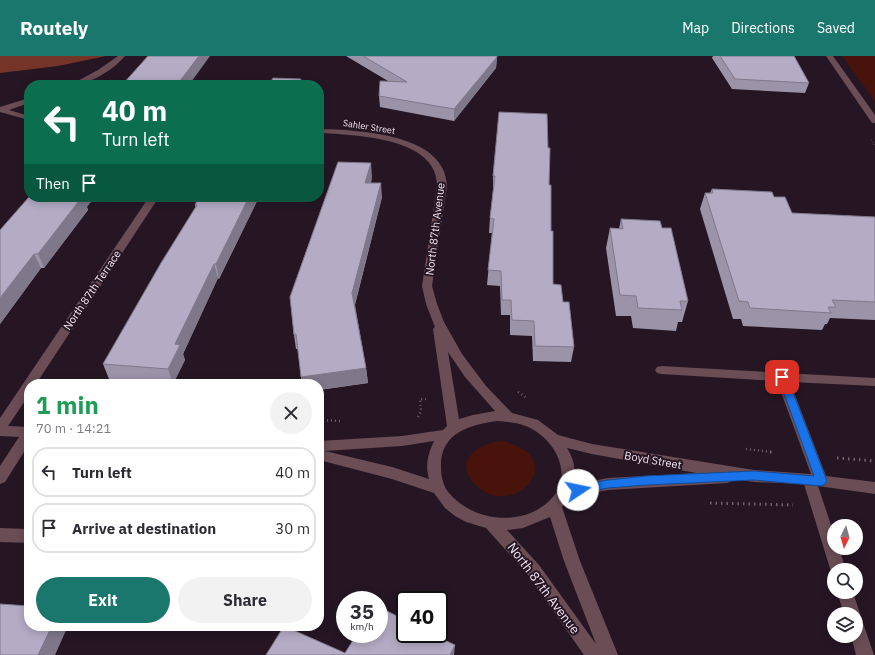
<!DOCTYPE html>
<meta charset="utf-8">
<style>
body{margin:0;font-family:"IBM Plex Sans",sans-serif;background:#f2f2f3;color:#2b2b33;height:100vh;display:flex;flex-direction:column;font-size:15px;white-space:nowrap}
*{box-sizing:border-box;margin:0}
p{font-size:13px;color:#7c7c81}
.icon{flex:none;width:22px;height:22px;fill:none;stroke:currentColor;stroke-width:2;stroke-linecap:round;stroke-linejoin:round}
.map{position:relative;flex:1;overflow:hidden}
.sheet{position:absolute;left:24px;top:323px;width:300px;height:252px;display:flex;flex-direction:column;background:#fff;border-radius:16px;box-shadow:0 2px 10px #0003}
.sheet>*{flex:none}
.banner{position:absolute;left:24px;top:24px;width:300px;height:122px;border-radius:16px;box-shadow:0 2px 10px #0003;background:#0b6e4f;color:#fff;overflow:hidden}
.needle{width:26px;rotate:185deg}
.buttons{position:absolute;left:827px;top:463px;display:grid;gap:8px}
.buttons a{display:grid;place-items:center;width:36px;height:36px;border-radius:50%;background:#fff;box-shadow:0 2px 10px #0003;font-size:20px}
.speed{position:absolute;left:336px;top:535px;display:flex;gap:8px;font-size:20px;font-weight:700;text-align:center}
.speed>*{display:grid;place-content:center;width:52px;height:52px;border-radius:50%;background:#fff;box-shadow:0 2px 10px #0003;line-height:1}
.speed small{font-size:10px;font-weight:400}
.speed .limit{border:2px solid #111;border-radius:6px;background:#fff;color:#111}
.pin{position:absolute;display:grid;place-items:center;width:34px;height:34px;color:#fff;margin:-17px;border-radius:8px;box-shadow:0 2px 6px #0006}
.me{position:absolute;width:44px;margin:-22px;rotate:79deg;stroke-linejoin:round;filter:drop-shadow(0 0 3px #0008)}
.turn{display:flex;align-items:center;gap:14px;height:84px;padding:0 12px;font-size:18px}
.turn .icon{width:52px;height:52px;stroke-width:2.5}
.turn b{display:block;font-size:28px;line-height:34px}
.then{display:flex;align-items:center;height:38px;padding:0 12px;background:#0003;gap:8px;font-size:15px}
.round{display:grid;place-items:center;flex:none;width:42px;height:42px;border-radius:21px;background:#f2f2f3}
.summary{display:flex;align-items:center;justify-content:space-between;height:68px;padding:0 12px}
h1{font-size:24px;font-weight:700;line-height:30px;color:#1e9e55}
.action{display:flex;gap:8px;margin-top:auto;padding:8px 12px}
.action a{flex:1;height:46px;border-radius:24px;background:#19776e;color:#fff;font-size:16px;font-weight:700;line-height:46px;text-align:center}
.action a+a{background:#f2f2f3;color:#2b2b33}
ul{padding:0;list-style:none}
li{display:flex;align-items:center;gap:12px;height:50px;margin:0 8px 6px;padding:0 4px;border:2px solid #e1e1e2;border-radius:16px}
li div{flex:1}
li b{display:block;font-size:15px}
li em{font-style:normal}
header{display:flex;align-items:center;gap:24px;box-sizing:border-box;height:56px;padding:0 20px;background:#19776e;color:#fff}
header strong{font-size:19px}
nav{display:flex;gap:22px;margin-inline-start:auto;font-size:14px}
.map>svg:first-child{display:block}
</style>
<header>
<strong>Routely</strong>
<nav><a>Map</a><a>Directions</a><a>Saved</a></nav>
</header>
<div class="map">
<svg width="875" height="599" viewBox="0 0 875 599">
<rect width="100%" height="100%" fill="#261624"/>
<!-- green -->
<path fill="#48130a" d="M842,0H875V45Z
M501,385C575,400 511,470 473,426C454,404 479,387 501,385Z"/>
<!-- forest -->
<path fill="#743428" d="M0,0H106L58,10L0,17Z"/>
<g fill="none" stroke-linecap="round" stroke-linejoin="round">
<!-- path-far2 -->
<path stroke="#70626e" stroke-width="1.5" stroke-dasharray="0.5 2" stroke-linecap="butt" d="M871,84L875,90"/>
<!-- path-far1 -->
<path stroke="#70626e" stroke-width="2.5" stroke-dasharray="1 3" stroke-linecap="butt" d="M518,336L527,342
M418,361L421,355L420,343H426
M319,364L340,365
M746,393L772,396"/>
<!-- path -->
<path stroke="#70626e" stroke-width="3" stroke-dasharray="1.5 4" stroke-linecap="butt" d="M770,396H772
M837,402L875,405
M710,447L793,449"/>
<!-- minor -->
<path fill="#6a4d55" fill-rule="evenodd" d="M118,0H125C113,14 90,29 70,29L98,14Z
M826,0H833L875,59V67H872Z
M29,42V47L9,54L29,60V64L0,56V51Z
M319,73C357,74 446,77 447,130L432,230L437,248L444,266L462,298L486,330L512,357L538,364L558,379L592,388L754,414L811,418L777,325L661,318L657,317L655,314L657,311L661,310L875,322V330L790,326L826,420L875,426V438L818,430L834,478V492H839L846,514H834V520L832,519L804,428L754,426L733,423L732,425L727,427L608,434L568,442L562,451L580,505L618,599H584L528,519L486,472L466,466L455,460L445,452L434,437L392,423L319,404V385L402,380L443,374L447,370L433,273L435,271L426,248L422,230L437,130C438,81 354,79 319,77ZM448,296L465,321L495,355L473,359L459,363ZM497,365C509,366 522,367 532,373C556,386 573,419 552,442C525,472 473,466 449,437C443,430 441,420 441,411C440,377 469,369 497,365ZM434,385C428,398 425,409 429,423L392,411L325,395L402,390ZM567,392L592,398L696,417L608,422L573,429C577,416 574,403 567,392ZM550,461L564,505L596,588L539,509L507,474L523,472Z
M149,141H159L36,328H29V339L8,370L29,371V388L5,426L0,428V410L19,381L0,380V362Z
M0,472L29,473V487L0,486Z
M837,536H853L860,558L858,563L862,564L874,599H856L851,580H856V558H844Z"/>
</g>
<!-- wall -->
<path fill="#9b94a9" d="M346,0H497L496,12L454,65L380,51L379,40L388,25Z
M713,0H794L809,27L805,37L732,33L712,2Z
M493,120L549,129L551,175L553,228L563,246L574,291L571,306L533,305L532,280L510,279V259H501L500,230L487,229L492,177H489L490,162L493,134Z
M372,121L371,127L382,141L355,249L366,312L368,327L319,334V328H302L298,293H296L294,279Z
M712,133L774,141L792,157L875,161V264L830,262L827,268H825L822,274L743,270L741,263H733L700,153L705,137H710Z
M199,141H259L219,223L218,222L183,298L185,304L173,328L109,323L103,308L195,152V149Z
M87,151L88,154L44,212H41L0,268V174Z
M621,163L688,245L682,266H678L676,275L633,272L631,260H616L606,192L610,172L619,173Z"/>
<!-- shaded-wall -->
<path fill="#7e788a" d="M199,0H210L189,29H177Z
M497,1L496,12L454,65V53Z
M301,23L302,29H298Z
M371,107L372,121L366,141L365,127Z
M381,127L382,141L354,252L352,237Z
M80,141H95L87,151L88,154L44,212L38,198Z
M249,141H259L219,223L216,208Z
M34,198L41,212L0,268V242Z
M214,208L218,222L183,298L185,304L173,328L168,313L175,288Z
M366,312L368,327L319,334V328H302L301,321Z
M52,570H68L55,599H38Z
M455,589L454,599H450Z"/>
<!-- building -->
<path fill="#b4acc5" stroke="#7e788a" d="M148,0H199L177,29H122Z
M363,0H497V1L454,53L379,40L380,25L407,26Z
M720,0H794L809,27L735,23Z
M273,22L301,23L298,29H269Z
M499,56L547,58L548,92H550L549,129H551V175H553V228L561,229L563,246H569L574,291L535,290L534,265L512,264L511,244H502L501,215L488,214L494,163L490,162L495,120H493Z
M338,106L371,107L365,127H381L352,237L366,312L301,321L296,278L294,279L290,241Z
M712,133L772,136L774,141H785L792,157L875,161V246L832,244L836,251H828L831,257L750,252L748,246L739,245L705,137H713Z
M29,141H82L38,198H34L0,242V174Z
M199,141H249L216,208H214L175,288L180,289L168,313L103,308L161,207L197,149H195Z
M621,163L660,165L662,172H671L688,245H680L682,254L638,252L636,240L620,239L610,172L623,173Z
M0,548L29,550V570H52L38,599H0Z
M379,551L405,564V578H432L455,589L450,599H266L284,570L345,597L357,578H379Z"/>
<!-- route -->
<path fill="#1a73e8" stroke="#114b97" d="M782,317L787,321L827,425L825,428L821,430L754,424L646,429L608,432L578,438L574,437L573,434L574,431L578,429L608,424L646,420L754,415L814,420L778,321Z"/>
<g text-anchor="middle" stroke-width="4" stroke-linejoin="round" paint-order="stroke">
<!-- far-street labels -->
<g font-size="9" fill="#f1e5ef" stroke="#261624">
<text transform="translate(369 71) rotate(9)" y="3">Sahler Street</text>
</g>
<!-- street labels -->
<g font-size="11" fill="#f1e5ef" stroke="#261624">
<text transform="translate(435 173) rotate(-83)" y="4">North 87th Avenue</text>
<text transform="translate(92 234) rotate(-56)" y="4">North 87th Terrace</text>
<text transform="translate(653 404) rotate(10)" y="4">Boyd Street</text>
</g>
<!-- near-street labels -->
<g font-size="13" fill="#f1e5ef" stroke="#261624">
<text transform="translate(544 532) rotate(53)" y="5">North 87th Avenue</text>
</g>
</g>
</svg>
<div class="buttons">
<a><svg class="needle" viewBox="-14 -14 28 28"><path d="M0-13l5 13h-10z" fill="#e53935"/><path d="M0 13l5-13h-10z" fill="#7c7c81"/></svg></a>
<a><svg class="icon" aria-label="search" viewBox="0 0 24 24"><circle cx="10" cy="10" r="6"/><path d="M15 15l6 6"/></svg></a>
<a><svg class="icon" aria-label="layers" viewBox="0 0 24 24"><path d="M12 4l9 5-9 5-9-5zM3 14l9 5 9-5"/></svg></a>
</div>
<div class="speed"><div>35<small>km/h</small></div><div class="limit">40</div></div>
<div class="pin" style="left:782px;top:321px;background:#d93025"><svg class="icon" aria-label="arrive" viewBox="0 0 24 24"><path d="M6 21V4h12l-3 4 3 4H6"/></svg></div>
<svg class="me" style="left:578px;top:434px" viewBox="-20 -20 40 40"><circle r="19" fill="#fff"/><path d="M0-13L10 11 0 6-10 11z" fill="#1a73e8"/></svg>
<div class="banner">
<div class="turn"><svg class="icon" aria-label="left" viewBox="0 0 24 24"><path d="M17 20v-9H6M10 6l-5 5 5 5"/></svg><div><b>40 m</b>Turn left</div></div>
<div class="then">Then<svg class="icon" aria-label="arrive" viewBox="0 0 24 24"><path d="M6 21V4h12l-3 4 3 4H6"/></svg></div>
</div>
<section class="sheet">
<div class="summary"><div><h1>1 min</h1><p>70 m · 14:21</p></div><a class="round"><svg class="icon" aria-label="close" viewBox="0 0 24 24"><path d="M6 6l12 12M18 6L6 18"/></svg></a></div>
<ul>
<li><svg class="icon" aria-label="left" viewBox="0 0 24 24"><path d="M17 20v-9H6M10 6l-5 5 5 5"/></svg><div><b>Turn left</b></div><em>40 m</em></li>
<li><svg class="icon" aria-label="arrive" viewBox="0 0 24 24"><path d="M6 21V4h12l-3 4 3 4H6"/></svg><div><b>Arrive at destination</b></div><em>30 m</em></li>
</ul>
<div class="action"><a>Exit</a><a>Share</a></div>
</section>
</div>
